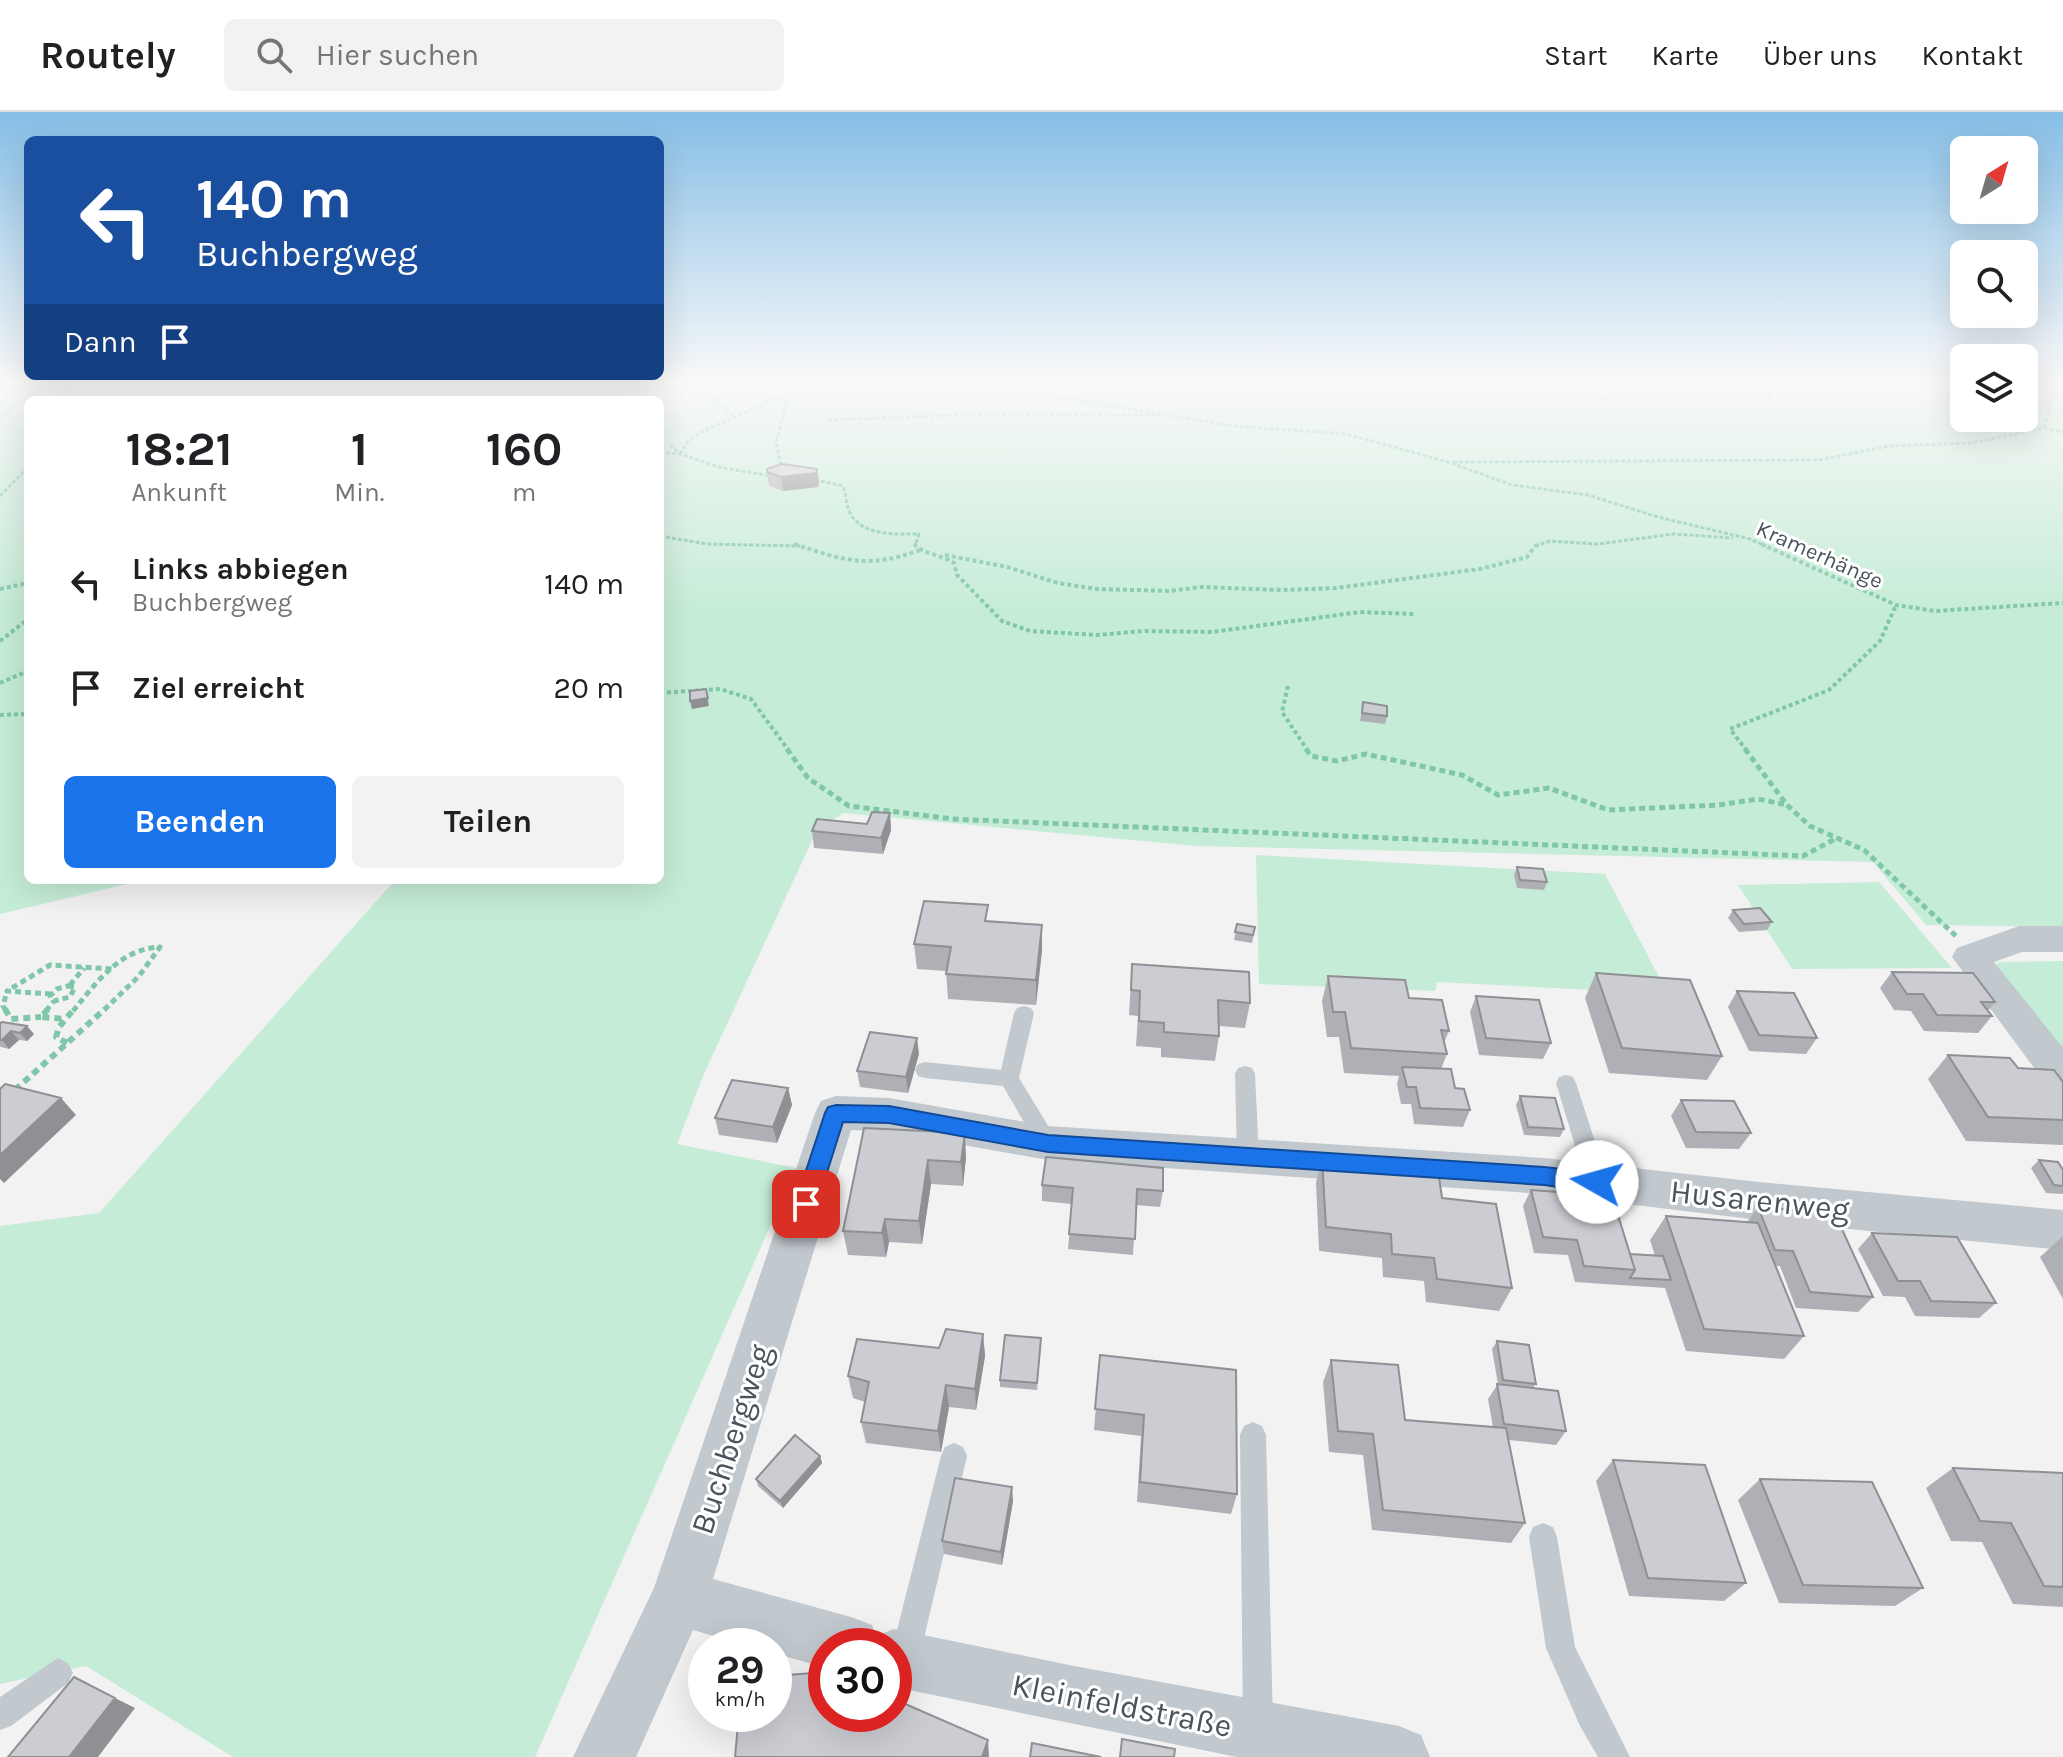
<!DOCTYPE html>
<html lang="de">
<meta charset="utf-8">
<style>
body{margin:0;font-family:Karla,sans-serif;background:#f2f2f2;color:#202124;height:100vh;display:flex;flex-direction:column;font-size:30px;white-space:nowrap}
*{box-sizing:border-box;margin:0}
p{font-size:26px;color:#757577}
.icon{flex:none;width:44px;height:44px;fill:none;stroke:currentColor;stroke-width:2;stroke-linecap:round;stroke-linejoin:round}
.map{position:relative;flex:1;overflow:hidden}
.drawer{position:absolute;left:24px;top:284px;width:640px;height:488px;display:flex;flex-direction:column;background:#fff;border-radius:12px;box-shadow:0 8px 32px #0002}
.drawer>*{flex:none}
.banner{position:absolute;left:24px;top:24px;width:640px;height:244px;border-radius:12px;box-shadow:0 8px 32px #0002;background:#1a4fa0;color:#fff;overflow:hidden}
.needle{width:52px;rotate:37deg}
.buttons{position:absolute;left:1950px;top:24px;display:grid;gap:16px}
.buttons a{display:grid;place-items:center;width:88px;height:88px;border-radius:12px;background:#fff;box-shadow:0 8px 32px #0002;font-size:40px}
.speed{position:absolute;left:688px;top:1516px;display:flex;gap:16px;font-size:40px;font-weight:700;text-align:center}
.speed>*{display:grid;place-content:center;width:104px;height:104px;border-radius:50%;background:#fff;box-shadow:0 8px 32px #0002;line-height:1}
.speed small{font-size:20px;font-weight:400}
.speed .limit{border:12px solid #d22;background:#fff;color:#111}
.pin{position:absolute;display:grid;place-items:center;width:68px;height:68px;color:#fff;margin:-34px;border-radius:16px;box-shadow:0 4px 12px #0006}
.me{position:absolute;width:88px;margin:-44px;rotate:277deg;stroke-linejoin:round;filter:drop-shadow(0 0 6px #0008)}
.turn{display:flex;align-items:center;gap:28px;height:168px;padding:0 40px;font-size:36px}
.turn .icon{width:104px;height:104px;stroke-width:2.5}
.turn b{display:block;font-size:56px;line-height:68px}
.then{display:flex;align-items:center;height:76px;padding:0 40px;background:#0003;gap:16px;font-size:30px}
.eta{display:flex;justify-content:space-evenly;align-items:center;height:136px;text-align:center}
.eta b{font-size:48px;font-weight:700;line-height:56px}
.action{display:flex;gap:16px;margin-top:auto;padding:16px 40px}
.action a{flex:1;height:92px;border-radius:12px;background:#1a73e8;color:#fff;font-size:32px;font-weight:700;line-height:92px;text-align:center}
.action a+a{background:#f2f2f2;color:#202124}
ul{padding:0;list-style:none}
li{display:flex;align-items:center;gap:24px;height:104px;padding:0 40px}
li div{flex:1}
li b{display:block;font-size:30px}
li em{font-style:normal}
header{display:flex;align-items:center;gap:48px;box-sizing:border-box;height:112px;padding:0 40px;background:#fff;border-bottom:2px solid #e0e0e0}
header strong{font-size:38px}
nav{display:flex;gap:44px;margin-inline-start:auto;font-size:28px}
.search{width:560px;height:72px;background:#f2f2f2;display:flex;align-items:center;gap:20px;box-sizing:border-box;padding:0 28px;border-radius:12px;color:#757577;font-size:30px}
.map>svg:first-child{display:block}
</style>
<header>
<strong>Routely</strong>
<div class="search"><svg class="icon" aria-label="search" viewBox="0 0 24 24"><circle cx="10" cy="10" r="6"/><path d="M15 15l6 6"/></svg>Hier suchen</div>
<nav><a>Start</a><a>Karte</a><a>Über uns</a><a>Kontakt</a></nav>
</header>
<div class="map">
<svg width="2063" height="1645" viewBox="0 0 2063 1645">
<rect width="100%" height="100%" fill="#f3f2f2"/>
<!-- green -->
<path fill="#c5ecd7" d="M0,271H1964V306H2024V271H2063V815L1926,813L1873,750L1197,734L843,701L816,720L703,964L677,1032L796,1056L535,1645H233L86,1554L0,1572V1114L99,1101L395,768H660V288H28V768H144L0,802Z
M1256,743L1605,762L1668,882L1437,870L1435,879L1259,872Z
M1879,770L1952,856L1792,857L1738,773Z
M2063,849V952L1993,862L1998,850Z"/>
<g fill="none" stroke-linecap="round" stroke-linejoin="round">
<!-- stream -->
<path stroke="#96cfe5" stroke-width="5" d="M0,305L48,271"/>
<!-- path-far3 -->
<path stroke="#80c7a9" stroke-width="3" stroke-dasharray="4 2" stroke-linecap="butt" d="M693,271L734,304
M1004,271L1058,285L1233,314L1346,322L1448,350L1512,373L1588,383L1658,405L1750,427L1766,434
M1477,271L1506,278L1543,275L1573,284L1608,285L1723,271
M2057,271L2051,275L2063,278
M1702,277L1772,286L1753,271
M54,288L76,271
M828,308L985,302L1162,303
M2044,316L2063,320
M670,333L679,341
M660,340L680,342L722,356L773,364
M680,342L688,329L701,320L812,271
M1453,350L1819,348L1889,334L1970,331L2044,316L2054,278
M782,359L776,330L789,283
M815,368L843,374C846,382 846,391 849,399C861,425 896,422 919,422L915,434
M0,384L28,355
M660,424L707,432L800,434
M1535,434L1550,429L1598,432L1674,422L1733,426"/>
<!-- path-far2 -->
<path stroke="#80c7a9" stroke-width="4" stroke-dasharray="4 3" stroke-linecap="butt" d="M794,432C846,449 867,457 920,438
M914,432C923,442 942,443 954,451L957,463L1002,509L1030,519L1098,523L1143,519L1212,520L1360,500L1416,502
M1761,432L1896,493L1935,499L2063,491
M945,443L1007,455L1058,471L1097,477L1170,479L1201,475L1282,478L1336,476L1480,457L1527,445L1535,434L1541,432
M0,477L28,471
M0,529L28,507
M0,571L28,559
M1288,574L1282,600L1308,639
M660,581L720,577L751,587L789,639
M0,603L28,602
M1747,639L1730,617L1829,578L1880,529L1896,493"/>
<!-- path-far1 -->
<path stroke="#80c7a9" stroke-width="5" stroke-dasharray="6 4" stroke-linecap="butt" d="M787,637L808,666L849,694L952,707L1803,744L1837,726
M1306,637L1311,644L1337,649L1366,642L1462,663L1498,683L1549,676L1608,698L1719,693L1758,687L1787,693
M1745,637L1787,693L1810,714L1864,738L1956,824
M70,873L84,856
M68,874L75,875L70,885L54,889L50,884L57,877Z
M51,882L7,879L50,853L112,857
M6,899L3,894L7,879
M46,899L54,889
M73,899C96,871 121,836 160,835L139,864L103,899"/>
<!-- path -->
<path stroke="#80c7a9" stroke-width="6" stroke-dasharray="7 5" stroke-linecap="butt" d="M5,897L11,907L41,905
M48,897L41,905L66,907
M67,931L56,925L59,915L74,897
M15,978L105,897"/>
<!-- lane -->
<path fill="#c1c8ce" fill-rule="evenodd" d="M1024,894L1031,896L1034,901L1019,966L1058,1030L1055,1036L1047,1039L1039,1036L1003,974L925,966L918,964L915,958L918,952L925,950L1001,958L1014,901L1017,896Z
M1245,954L1252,956L1255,962L1259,1045L1256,1051L1248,1054L1240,1051L1237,1045L1235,962L1238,956Z
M1566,963L1573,965L1576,971L1608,1070L1605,1077L1597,1079L1589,1077L1586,1070L1556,971L1559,965Z
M1253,1310L1262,1314L1266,1323L1273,1612L1269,1623L1258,1627L1247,1623L1243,1612L1240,1323L1244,1314Z
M954,1331L963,1335L967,1344L920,1543L915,1553L905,1558L895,1553L893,1534L941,1344L945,1335Z
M1543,1411L1553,1415L1557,1425L1575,1535L1630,1645H1598L1580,1614L1546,1536L1529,1425L1533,1415Z
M58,1546L68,1551L73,1561L68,1571L11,1614L0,1618V1585Z"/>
<!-- street -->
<path fill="#c1c8ce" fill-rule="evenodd" d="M2019,814H2063V840H2022L1994,850L2063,936V981L2049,976L1952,845L1957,836Z
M836,984L889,986L1048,1014L1544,1046L1759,1070L2063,1098V1138L1759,1108L1544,1082L1048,1048L889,1020L851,1018L713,1467L851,1505L872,1513L876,1524L894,1517L1069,1553L1399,1614L1421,1623L1430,1645H1237L894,1575V1534H826V1556L774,1541V1534H748L693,1518L636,1645H573L654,1476L815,1001L821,989Z"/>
</g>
<!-- wall -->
<path fill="#afb0b5" d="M817,357L819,370L818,375L783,379L769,374L767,360Z
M1363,590L1387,604L1385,612L1360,609Z
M890,701L891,718L883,742L814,736L812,719L867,712Z
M1517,755L1547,770L1544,778L1517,776L1514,763Z
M1733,798L1772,810L1767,818L1739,820L1728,806Z
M989,810L1042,838L1036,893L948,887L946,859L917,857L914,832Z
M1237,812L1255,815L1252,831L1234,828Z
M1132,852L1250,891L1245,916L1219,914V924L1215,949L1161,945V936L1136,934L1138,904L1129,903Z
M1892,860L1995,890L1988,899L1992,904L1978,921L1924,919L1911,899L1894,898L1880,876Z
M1596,861L1722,944L1707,968L1609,961L1585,886Z
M1328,864L1409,886L1449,919L1444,931L1447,942L1441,957L1470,998L1463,1015L1414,1012L1411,992H1401L1397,972L1399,964L1344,961L1339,925H1327L1322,889Z
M1737,879L1817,926L1806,942L1749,939L1728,895Z
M1476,884L1551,931L1543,947L1479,943L1470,900Z
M0,911L34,922L27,929L19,928L9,937L1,935L0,934Z
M919,942L908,981L860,975L857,959Z
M1948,943L2018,956L2063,970V1033L1966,1029L1928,967Z
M788,976L792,993L777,1031L719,1023L715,1006Z
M1520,984L1564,1017L1560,1025L1524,1023L1516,993Z
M1681,988L1751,1021L1739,1037L1686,1036L1671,1004Z
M864,1016L966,1045L963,1074L931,1072L922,1132L889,1130L886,1145L848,1143L843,1119Z
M1046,1045L1163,1079L1160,1095L1136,1093L1133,1143L1068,1137L1072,1092L1042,1089V1073Z
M1322,1046L1442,1086L1512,1176L1499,1199L1426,1190L1424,1169L1383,1165L1382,1146L1319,1139L1316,1070Z
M2039,1048L2063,1058V1082L2046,1081L2031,1056Z
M1531,1078L1630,1142L1655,1144L1650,1128L1666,1104L1747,1110L1758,1095L1873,1185L1858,1200L1796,1196L1780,1154H1776L1804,1224L1784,1247L1686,1239L1665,1176L1575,1170L1568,1143L1534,1141L1523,1094Z
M1872,1121L1996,1191L1979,1206L1915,1204L1905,1185L1883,1184L1858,1137Z
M2063,1124V1187L2040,1145Z
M983,1222L985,1244L976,1298L949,1295L941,1340L866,1331L861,1310L865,1290L853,1286L848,1264Z
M1497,1229L1536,1272L1533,1276L1566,1319L1556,1333L1509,1328L1525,1411L1511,1431L1372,1418L1363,1343L1329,1340L1323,1270L1331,1248L1405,1308L1493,1315L1488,1287L1498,1272L1492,1237Z
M1041,1233L1037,1278L1000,1275V1268Z
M1100,1243L1237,1382L1231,1402L1137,1390L1141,1324L1094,1318Z
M820,1344L822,1351L783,1396L758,1374L756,1367Z
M1613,1348L1746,1471L1724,1489L1629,1484L1596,1369Z
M1953,1356L2063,1361V1495L2013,1492L1982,1430L1951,1429L1926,1376Z
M1760,1367L1923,1476L1895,1494L1779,1491L1738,1388Z
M1013,1389L1002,1453L944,1442L942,1429Z"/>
<!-- shaded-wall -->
<path fill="#8f9094" d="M817,357L819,370L818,375L783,379L781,365Z
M706,577L709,594L692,597L690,589Z
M890,701L891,718L883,742L881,726Z
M1042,813V838L1036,893V868Z
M27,914L34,922L27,929L20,921Z
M11,919L19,928L9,937L2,928Z
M917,926L919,942L908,981L906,965Z
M788,976L792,993L777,1031L773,1015Z
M61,986L76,1003L4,1071L0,1067V1043Z
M965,1021L966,1045L963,1074L961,1050Z
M928,1048L931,1072L922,1132L919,1109Z
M885,1107L889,1130L886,1145L882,1121Z
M983,1222L985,1244L976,1298L975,1277Z
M946,1273L949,1295L941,1340L938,1319Z
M820,1344L822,1351L783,1396L780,1389Z
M1012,1375L1013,1389L1002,1453L1001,1440Z
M115,1586L135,1596L98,1645H69Z
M988,1628L989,1645H982Z"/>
<!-- building -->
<path fill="#cccdd3" stroke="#8f9094" stroke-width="2" d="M782,352L817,357L816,361L781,365L767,360V357Z
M706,577L708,586L690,589V579Z
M1363,590L1387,594V604L1362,601Z
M872,700L890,701L881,726L812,719L817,707L867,712Z
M1517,755L1543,757L1547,770L1520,768Z
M924,789L988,793L985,809L1042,813L1036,868L946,862L951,835L914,832Z
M1760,796L1772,810L1744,812L1733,798Z
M1237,812L1255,815L1253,823L1235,820Z
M1132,852L1249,860L1250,891L1218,888L1219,924L1164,920V911L1139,909L1140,879L1131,878Z
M1892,860L1973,861L1995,890H1981L1992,904L1937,903L1923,882H1907Z
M1596,861L1690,868L1722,944L1622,936Z
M1328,864L1405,868L1409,886L1442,888L1449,919L1441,918L1447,942L1351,936L1345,900H1333Z
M1737,879L1794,881L1817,926L1759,923Z
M1476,884L1539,888L1551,931L1486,926Z
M2,910L27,914L20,921L11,919L2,928H0V911Z
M870,920L917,926L906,965L857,959Z
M1948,943L2010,946L2018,956L2054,958L2063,970V1008L1988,1005Z
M1402,955L1451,957L1455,976L1464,977L1470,998L1420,996L1416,975H1407Z
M732,968L788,976L773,1015L715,1006Z
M5,972L61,986L0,1043V977Z
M1520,984L1555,986L1564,1017L1528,1015Z
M1681,988L1734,989L1751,1021L1696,1020Z
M864,1016L965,1021L961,1050L928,1048L919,1109L885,1107L882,1121L843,1119Z
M1046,1045L1163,1056V1079L1137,1077L1135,1127L1069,1122L1073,1076L1042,1073Z
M1322,1046L1438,1058L1442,1086L1496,1092L1512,1176L1437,1167L1434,1146L1392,1142L1391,1122L1326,1115Z
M2039,1048L2058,1050L2063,1058V1074L2054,1073Z
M1531,1078L1612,1084L1635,1158L1584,1154L1577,1128L1543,1125Z
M1758,1095L1835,1102L1873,1185L1810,1180L1793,1139L1775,1138Z
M1666,1104L1758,1111L1804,1224L1704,1217Z
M1872,1121L1957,1125L1996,1191L1931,1189L1920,1169H1898Z
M1630,1142L1663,1144L1671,1168L1630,1166L1635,1158Z
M946,1217L983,1222L975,1277L946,1273L938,1319L861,1310L869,1270L848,1264L857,1227L939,1236Z
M1005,1223L1041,1226L1037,1271L1000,1268Z
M1497,1229L1529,1233L1536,1272L1503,1268Z
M1100,1243L1236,1258L1237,1382L1140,1370L1144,1303L1095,1297Z
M1331,1248L1398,1253L1405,1308L1506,1316L1525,1411L1383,1398L1373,1322L1338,1319Z
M1497,1272L1558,1279L1566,1319L1504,1312Z
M795,1323L820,1344L780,1389L756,1367Z
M1613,1348L1705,1353L1746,1471L1648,1466Z
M1953,1356L2063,1361V1475L2044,1474L2011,1411L1980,1409Z
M955,1366L1012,1375L1001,1440L942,1429Z
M1760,1367L1872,1370L1923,1476L1803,1473Z
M826,1560V1602H894V1587L988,1628L982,1645H735L739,1602H774V1564Z
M74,1565L115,1586L69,1645H8Z
M1122,1627L1175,1637L1174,1645H1120Z
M1032,1631L1101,1645H1030Z"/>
<!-- sky -->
<linearGradient id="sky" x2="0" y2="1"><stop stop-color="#87bfe7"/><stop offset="0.54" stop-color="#faf9f9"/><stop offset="1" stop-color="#faf9f9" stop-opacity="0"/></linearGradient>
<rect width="2063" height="502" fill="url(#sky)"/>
<!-- route -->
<path fill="#1a73e8" stroke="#114b97" stroke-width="2" d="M836,993L889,994L1048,1023L1544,1055L1597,1061L1605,1064L1608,1070L1605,1077L1597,1080L1544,1073L1048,1040L889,1011L843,1010L817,1092L814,1099L806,1102L798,1099L795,1092L825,1001L828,995Z"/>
<g text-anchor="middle" stroke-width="6" stroke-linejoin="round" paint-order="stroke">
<!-- far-street labels -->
<g font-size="22" fill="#4b535d" stroke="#fff">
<text transform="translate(1820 442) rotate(24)" y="8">Kramerhänge</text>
</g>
<!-- near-street labels -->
<g font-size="32" fill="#4b535d" stroke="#fff">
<text transform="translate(1760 1088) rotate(6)" y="11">Husarenweg</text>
<text transform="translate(731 1327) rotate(-72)" y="11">Buchbergweg</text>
<text transform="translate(1122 1593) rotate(11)" y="11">Kleinfeldstraße</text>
</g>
</g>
</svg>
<div class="buttons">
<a><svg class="needle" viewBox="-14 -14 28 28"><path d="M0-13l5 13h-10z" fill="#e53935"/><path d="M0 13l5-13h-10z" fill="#757577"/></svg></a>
<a><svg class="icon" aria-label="search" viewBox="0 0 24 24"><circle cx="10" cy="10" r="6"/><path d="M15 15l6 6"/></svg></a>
<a><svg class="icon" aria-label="layers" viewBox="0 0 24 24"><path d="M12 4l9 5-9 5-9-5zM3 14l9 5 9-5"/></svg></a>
</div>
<div class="speed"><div>29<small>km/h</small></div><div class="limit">30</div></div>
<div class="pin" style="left:806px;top:1092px;background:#d93025"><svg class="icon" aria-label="arrive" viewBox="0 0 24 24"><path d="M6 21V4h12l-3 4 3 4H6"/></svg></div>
<svg class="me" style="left:1597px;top:1070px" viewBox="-20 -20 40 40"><circle r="19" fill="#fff"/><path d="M0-13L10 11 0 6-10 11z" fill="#1a73e8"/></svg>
<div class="banner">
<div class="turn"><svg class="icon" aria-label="left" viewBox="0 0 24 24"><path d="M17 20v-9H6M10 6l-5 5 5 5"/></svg><div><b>140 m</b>Buchbergweg</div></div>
<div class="then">Dann<svg class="icon" aria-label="arrive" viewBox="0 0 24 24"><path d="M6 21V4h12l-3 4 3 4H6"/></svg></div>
</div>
<section class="drawer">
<div class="eta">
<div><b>18:21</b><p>Ankunft</p></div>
<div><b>1</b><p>Min.</p></div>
<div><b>160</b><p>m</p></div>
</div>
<ul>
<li><svg class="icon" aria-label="left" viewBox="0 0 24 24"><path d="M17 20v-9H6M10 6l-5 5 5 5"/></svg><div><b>Links abbiegen</b><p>Buchbergweg</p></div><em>140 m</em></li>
<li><svg class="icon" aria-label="arrive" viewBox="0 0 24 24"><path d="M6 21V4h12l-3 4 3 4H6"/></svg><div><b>Ziel erreicht</b></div><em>20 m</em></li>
</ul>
<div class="action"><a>Beenden</a><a>Teilen</a></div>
</section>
</div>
